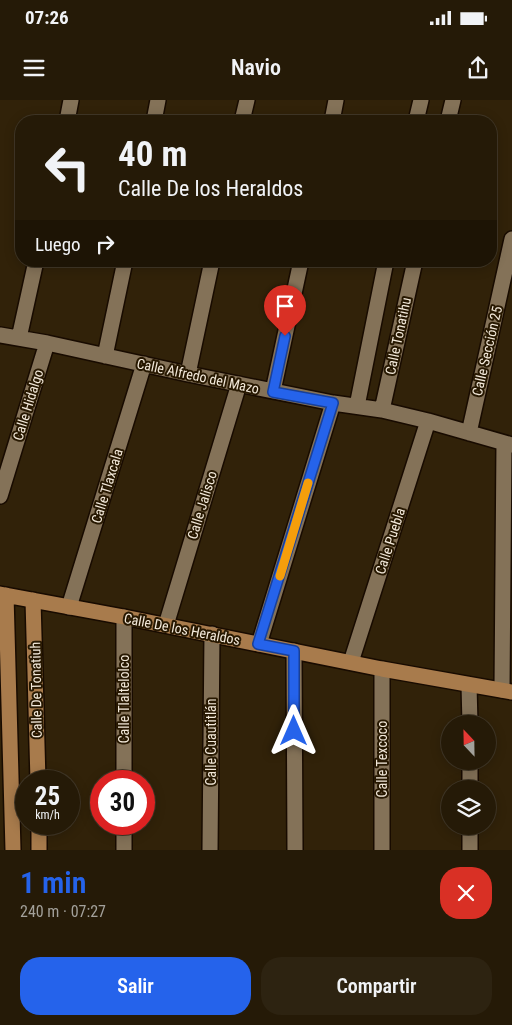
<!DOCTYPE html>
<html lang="es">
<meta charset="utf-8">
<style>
body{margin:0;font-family:"Roboto Condensed",sans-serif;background:#2d2311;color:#f1f3f6;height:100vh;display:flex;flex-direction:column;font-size:19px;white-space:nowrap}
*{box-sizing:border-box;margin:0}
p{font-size:16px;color:#a3a19b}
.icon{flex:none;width:28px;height:28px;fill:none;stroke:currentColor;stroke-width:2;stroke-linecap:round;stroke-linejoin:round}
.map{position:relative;height:750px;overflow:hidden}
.details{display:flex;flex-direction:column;background:#251a07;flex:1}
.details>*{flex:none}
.banner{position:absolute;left:15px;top:15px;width:482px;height:152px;border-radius:20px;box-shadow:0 2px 12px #0003,0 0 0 1px #423828;background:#251a07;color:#f1f3f6;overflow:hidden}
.needle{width:32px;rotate:338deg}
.fabs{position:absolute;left:441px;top:615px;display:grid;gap:10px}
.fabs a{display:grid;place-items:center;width:55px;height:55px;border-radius:50%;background:#251a07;box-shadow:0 2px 12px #0003,0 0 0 1px #423828;font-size:25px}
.speed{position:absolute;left:15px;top:670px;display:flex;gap:10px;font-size:25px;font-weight:700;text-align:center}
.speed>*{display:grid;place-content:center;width:65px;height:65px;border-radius:50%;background:#251a07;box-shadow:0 2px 12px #0003,0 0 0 1px #423828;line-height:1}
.speed small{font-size:12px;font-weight:400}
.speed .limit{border:8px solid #d22;background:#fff;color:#111}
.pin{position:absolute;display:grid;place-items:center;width:42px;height:42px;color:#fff;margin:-51px -21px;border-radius:50% 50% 50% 0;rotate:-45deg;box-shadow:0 0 5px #0007}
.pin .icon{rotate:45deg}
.me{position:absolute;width:55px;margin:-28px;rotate:0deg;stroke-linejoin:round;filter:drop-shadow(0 0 4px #0008)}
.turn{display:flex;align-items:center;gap:18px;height:105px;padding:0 20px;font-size:22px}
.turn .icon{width:65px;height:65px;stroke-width:2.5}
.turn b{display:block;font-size:35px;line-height:42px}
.then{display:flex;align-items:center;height:48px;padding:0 20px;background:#0003;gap:10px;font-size:19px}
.round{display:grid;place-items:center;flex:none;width:52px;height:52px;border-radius:20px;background:#2d2311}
.overview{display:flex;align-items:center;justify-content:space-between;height:85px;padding:0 20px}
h1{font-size:30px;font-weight:600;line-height:38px;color:#2563eb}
.action{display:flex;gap:10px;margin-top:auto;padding:10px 20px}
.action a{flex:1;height:58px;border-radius:20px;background:#2563eb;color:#fff;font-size:20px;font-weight:600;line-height:58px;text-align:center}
.action a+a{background:#2d2311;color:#f1f3f6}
.status{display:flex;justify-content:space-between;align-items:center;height:35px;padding:0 25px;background:#251a07;direction:ltr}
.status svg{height:14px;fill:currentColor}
header{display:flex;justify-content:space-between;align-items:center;height:65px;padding:0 20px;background:#251a07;font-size:22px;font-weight:600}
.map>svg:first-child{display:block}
</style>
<div class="status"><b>07:26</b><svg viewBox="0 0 49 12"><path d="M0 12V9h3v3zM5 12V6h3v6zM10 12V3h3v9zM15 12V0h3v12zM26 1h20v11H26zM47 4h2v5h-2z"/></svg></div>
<header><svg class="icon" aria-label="menu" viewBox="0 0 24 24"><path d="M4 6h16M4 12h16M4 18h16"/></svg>Navio<svg class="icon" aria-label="share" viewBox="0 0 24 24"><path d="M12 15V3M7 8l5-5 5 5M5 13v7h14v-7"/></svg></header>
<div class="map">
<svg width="512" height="750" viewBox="0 0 512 750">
<rect width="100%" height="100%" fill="#312209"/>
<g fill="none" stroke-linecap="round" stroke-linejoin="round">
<!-- street casing -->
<g stroke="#180b00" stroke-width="18">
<path id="street" d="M67,21L71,0
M154,21L158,0
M242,21L247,0
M332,21L336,0
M416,21L421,0
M448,21L453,0
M0,235L47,243L188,274L333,303L382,310L428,321L512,345
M19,238L36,161
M105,256L125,161
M188,274L212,161
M273,291L301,161
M357,306L386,161
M382,310L415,161
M469,333L512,139
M0,396L47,243
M69,507L144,264
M166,525L239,284
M259,544L333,303
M294,551L295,750
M351,562L428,321
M469,585L470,624
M502,590L504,343
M470,661V689
M124,681V517
M470,726V750
M124,750V724
M210,750L212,534
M382,750V569"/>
</g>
<!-- secondary casing -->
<g stroke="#180b00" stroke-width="18">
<path id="secondary" d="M0,494L124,517L382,569L512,592
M6,495L13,750
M33,500L38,681
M39,724V750"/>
</g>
<!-- street -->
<use href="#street" stroke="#847258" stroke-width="15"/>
<!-- secondary -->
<use href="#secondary" stroke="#a87b4c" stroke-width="15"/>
</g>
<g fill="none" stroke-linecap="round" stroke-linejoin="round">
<!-- route casing -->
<g stroke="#184099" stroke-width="12">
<path id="route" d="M285,236L273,292L333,303L258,544L294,551V631"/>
</g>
<!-- route -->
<use href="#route" stroke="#2563eb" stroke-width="9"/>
<!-- slow -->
<path stroke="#f59e0b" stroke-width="9" d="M280,476L308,383"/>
</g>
<g text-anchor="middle" stroke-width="4" stroke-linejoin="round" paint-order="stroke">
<!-- street labels -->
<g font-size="14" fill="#f3e9da" stroke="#271801">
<text transform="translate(398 236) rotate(-78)" y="5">Calle Tonatihu</text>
<text transform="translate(487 251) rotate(-77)" y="5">Calle Sección 25</text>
<text transform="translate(198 276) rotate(12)" y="5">Calle Alfredo del Mazo</text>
<text transform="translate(28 305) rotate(-73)" y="5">Calle Hidalgo</text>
<text transform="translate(107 386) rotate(-73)" y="5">Calle Tlaxcala</text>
<text transform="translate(202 405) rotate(-73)" y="5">Calle Jalisco</text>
<text transform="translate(390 441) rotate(-72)" y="5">Calle Puebla</text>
<text transform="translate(182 529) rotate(11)" y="5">Calle De los Heraldos</text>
<text transform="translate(36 590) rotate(-91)" y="5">Calle De Tonatiuh</text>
<text transform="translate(124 599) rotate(-90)" y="5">Calle Tlaltelolco</text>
<text transform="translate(211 642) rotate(-90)" y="5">Calle Cuautitlán</text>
<text transform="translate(382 659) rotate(-90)" y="5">Calle Texcoco</text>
</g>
</g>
</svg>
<div class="fabs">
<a><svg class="needle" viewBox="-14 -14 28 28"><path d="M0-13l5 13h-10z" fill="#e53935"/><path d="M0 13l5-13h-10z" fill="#a3a19b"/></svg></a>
<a><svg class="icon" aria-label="layers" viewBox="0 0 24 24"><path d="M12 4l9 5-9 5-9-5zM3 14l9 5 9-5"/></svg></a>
</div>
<div class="speed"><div>25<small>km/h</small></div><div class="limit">30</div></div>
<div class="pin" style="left:285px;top:236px;background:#d93025"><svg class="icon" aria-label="arrive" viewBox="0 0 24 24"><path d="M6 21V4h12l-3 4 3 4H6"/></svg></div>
<svg class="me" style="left:294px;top:631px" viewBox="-20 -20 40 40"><path d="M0-17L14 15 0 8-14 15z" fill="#2563eb" stroke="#fff" stroke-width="4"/></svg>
<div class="banner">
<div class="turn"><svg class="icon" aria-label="left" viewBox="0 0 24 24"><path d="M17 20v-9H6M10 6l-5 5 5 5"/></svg><div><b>40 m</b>Calle De los Heraldos</div></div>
<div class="then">Luego<svg class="icon" aria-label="right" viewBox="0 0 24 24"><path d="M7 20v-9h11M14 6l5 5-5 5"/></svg></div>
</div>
</div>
<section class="details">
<div class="overview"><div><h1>1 min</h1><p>240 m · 07:27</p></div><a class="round" style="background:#d93025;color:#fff"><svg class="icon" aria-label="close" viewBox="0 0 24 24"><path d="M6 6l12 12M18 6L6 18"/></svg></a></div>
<div class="action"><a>Salir</a><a>Compartir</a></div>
</section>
